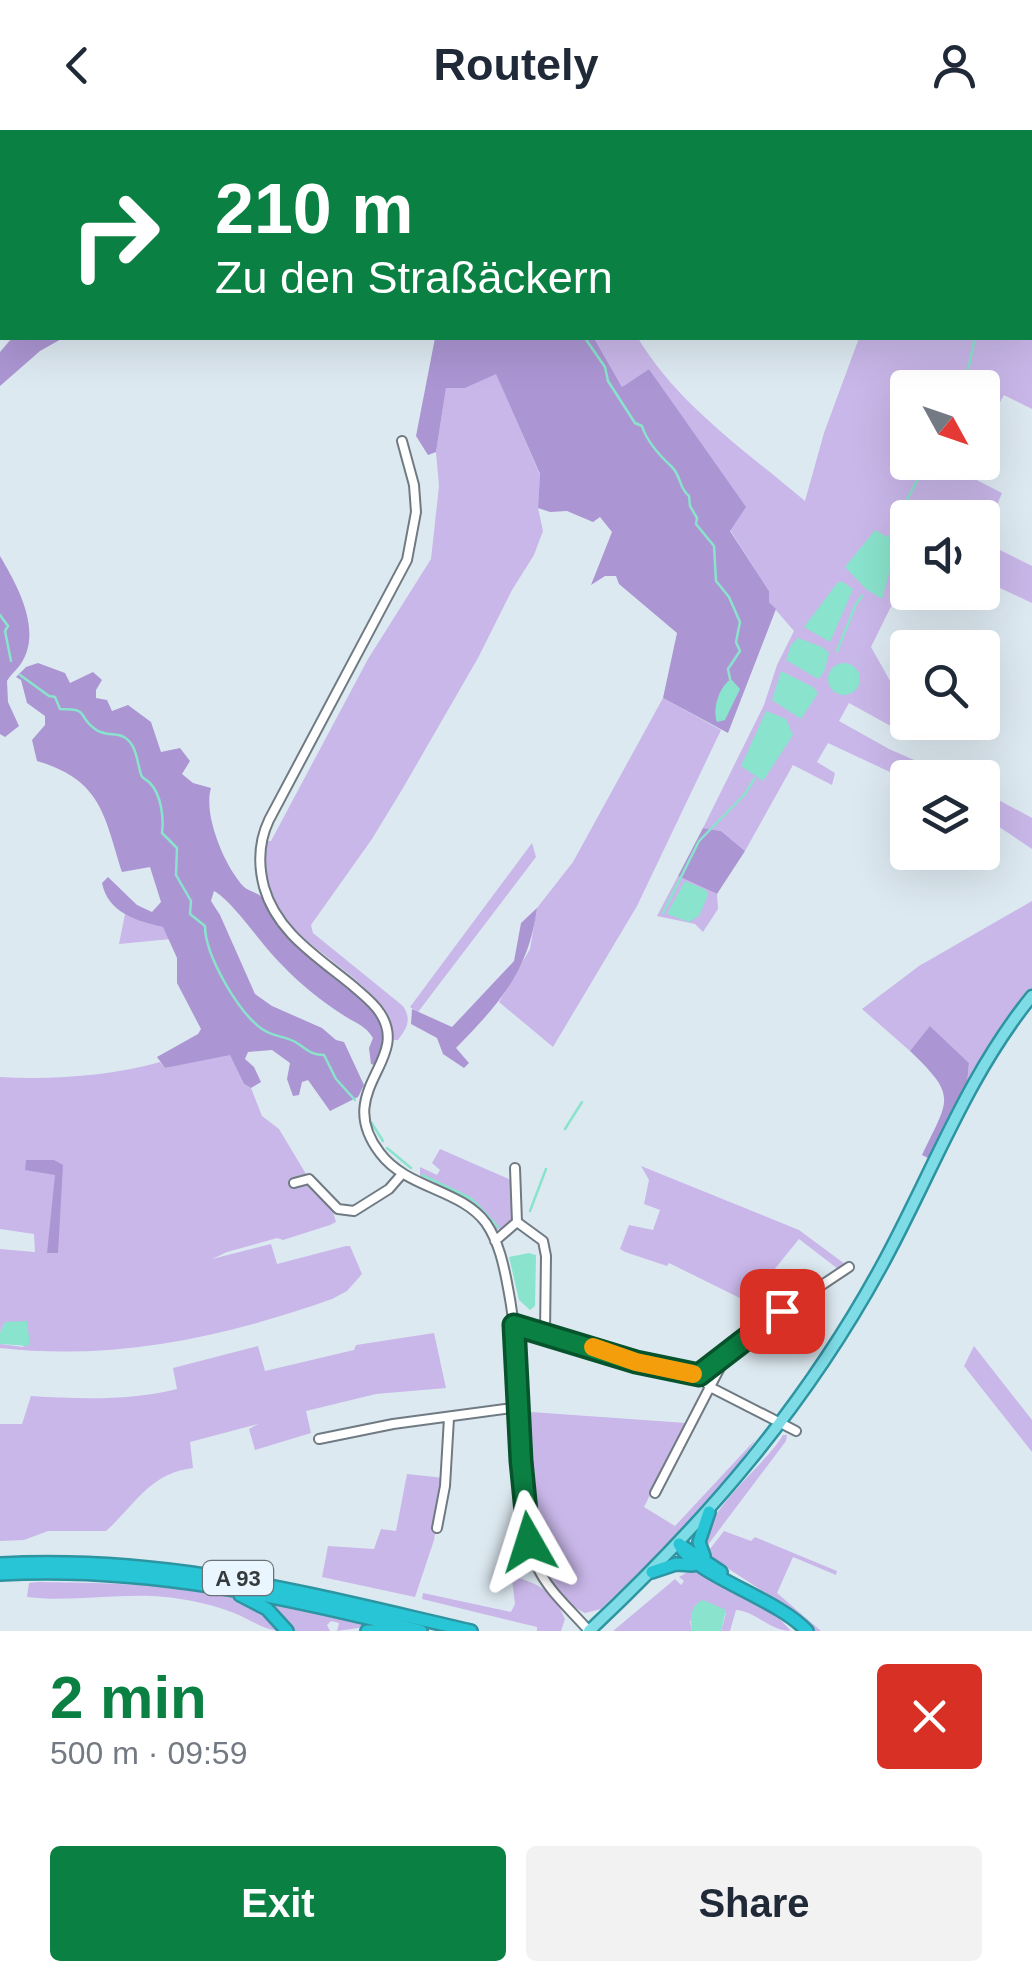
<!DOCTYPE html>
<meta charset="utf-8">
<style>
body{margin:0;font-family:Arial,sans-serif;background:#f2f2f3;color:#1f2937;height:100vh;display:flex;flex-direction:column;font-size:38px;white-space:nowrap}
*{box-sizing:border-box;margin:0}
p{font-size:32px;color:#747a83}
.icon{flex:none;width:55px;height:55px;fill:none;stroke:currentColor;stroke-width:2;stroke-linecap:round;stroke-linejoin:round}
.map{position:relative;height:1501px;overflow:hidden}
.sheet{display:flex;flex-direction:column;background:#fff;flex:1}
.sheet>*{flex:none}
.guide{position:absolute;left:0px;top:0px;width:1032px;height:210px;box-shadow:0 10px 40px #0002;background:#0b8043;color:#fff;overflow:hidden}
.needle{width:65px;rotate:130deg}
.controls{position:absolute;left:890px;top:240px;display:grid;gap:20px}
.controls a{display:grid;place-items:center;width:110px;height:110px;border-radius:10px;background:#fff;box-shadow:0 10px 40px #0002;font-size:50px}
.pin{position:absolute;display:grid;place-items:center;width:85px;height:85px;color:#fff;margin:-42px;border-radius:20px;box-shadow:0 5px 15px #0006}
.me{position:absolute;width:110px;margin:-55px;rotate:354deg;stroke-linejoin:round;filter:drop-shadow(0 0 8px #0008)}
.turn{display:flex;align-items:center;gap:35px;height:210px;padding:0 50px;font-size:45px}
.turn .icon{width:130px;height:130px;stroke-width:2.5}
.turn b{display:block;font-size:70px;line-height:85px}
.round{display:grid;place-items:center;flex:none;width:105px;height:105px;border-radius:10px;background:#f2f2f3}
.summary{display:flex;align-items:center;justify-content:space-between;height:170px;padding:0 50px}
h1{font-size:60px;font-weight:600;line-height:75px;color:#0b8043}
.action{display:flex;gap:20px;margin-top:auto;padding:20px 50px}
.action a{flex:1;height:115px;border-radius:10px;background:#0b8043;color:#fff;font-size:40px;font-weight:600;line-height:115px;text-align:center}
.action a+a{background:#f2f2f3;color:#1f2937}
header{display:flex;justify-content:space-between;align-items:center;height:130px;padding:0 50px;background:#fff;font-size:45px;font-weight:600}
.map>svg:first-child{display:block}
</style>
<header><svg class="icon" aria-label="back" viewBox="0 0 24 24"><path d="M15 5l-7 7 7 7"/></svg>Routely<svg class="icon" aria-label="person" viewBox="0 0 24 24"><circle cx="12" cy="8" r="4"/><path d="M4 21q1-7 8-7t8 7"/></svg></header>
<div class="map">
<svg width="1032" height="1501" viewBox="0 0 1032 1501">
<rect width="100%" height="100%" fill="#dde9f1"/>
<!-- green -->
<path fill="#c9b7e9" d="M1016,0H1032V279L1004,265L983,302L982,258H908V332L965,333L961,342L1002,363L983,408L982,388H908L907,444L871,517L907,581L898,600L849,573L839,591L889,619L953,647L908,648L907,650L828,613L817,632L835,643L832,655L793,635L745,721L721,701L703,698L764,575L777,535L794,501L769,472V461L730,400L745,377L649,239L622,257L594,208H638C677,274 747,322 805,371L824,303L859,208H1030V2H1015Z
M496,243L540,345L538,378L543,401L534,425L512,460L478,528L403,658L372,709L311,795L313,803L403,876C412,890 407,898 398,910H394C390,898 387,885 380,875C334,816 253,803 266,711H271L368,529L431,429L439,356L436,322L446,257L465,258Z
M982,411L1032,436V473L983,450Z
M663,568L721,600L637,776L553,917L499,872L530,819L537,778L573,732Z
M982,661L1032,688V719L983,686Z
M532,713L536,727L418,882L410,877Z
M678,746L717,764L718,779L703,802L695,794L657,786Z
M1032,771V858L995,908L967,954L969,933L931,897L910,921L862,879L919,836Z
M125,784L163,797L171,809L119,814Z
M230,924L244,954L251,958L262,986L279,999L309,1049L338,1079L333,1082L336,1092L330,1095L283,1110L277,1108L227,1122L212,1129L271,1114L277,1134L346,1116H350L362,1144L347,1161L332,1169C225,1207 114,1231 0,1218V1214L24,1217L4,1194L0,1203V1119L35,1122L34,1104L0,1099V947C52,950 110,946 160,932L165,938Z
M440,1019L511,1050C512,1070 522,1094 496,1100L469,1073L420,1049V1037L437,1045L440,1040L432,1033Z
M641,1036L799,1100L849,1137L842,1142L799,1109L748,1172L669,1133L667,1136L625,1122L620,1119L629,1095L653,1100L660,1080L644,1074L649,1050Z
M434,1203L446,1258L376,1264L306,1281L311,1303L255,1320L249,1299L258,1294L190,1312L193,1338C150,1343 136,1374 106,1401H48L24,1410L0,1411V1294H22L31,1266C80,1269 129,1271 177,1259L173,1238L258,1216L265,1241L354,1220L356,1215Z
M974,1216L1032,1290V1322L964,1236Z
M517,1281L686,1293L644,1377L675,1396L756,1309L734,1342L665,1417L601,1479L585,1483C522,1454 524,1340 517,1281Z
M783,1305H787L786,1311L704,1420C701,1382 764,1337 783,1305Z
M407,1344L444,1348L434,1410L415,1467L322,1447L328,1416L374,1419L381,1399L396,1401Z
M724,1401L751,1411L755,1407L837,1441L836,1445L793,1427L777,1463L821,1501H811L781,1473L706,1424Z
M693,1439L773,1482L791,1501C769,1501 758,1482 736,1480L730,1501H721L726,1483L690,1491L692,1501H613L675,1449L681,1455L684,1451L679,1447Z
M518,1448C543,1455 555,1465 565,1489L561,1501H537V1497L422,1469L423,1463L511,1482L515,1474L512,1449Z
M38,1452C83,1453 220,1453 254,1475C265,1482 274,1493 283,1501C264,1501 252,1490 234,1483C214,1475 195,1471 174,1468C125,1461 75,1473 27,1467L29,1453Z
M264,1471L372,1496L337,1501L339,1493L331,1491L327,1495L330,1501H292Z"/>
<!-- forest -->
<path fill="#ac95d3" d="M12,208H63L40,221L0,256V222Z
M435,208H594L622,257L649,239L746,377L730,401L769,461V472L776,479L728,603L663,568L677,503L619,454L616,446H605L591,455L612,402L600,387L593,392L567,381L550,382L538,378L540,344L496,244L465,258H446L436,322L428,325L416,306Z
M0,426C17,455 42,499 22,532C18,539 11,544 7,551L8,572L19,596L5,607L0,604Z
M38,533L65,543L70,553L93,542L102,550L96,560V568L107,570L112,581L128,575L151,592L161,622L180,618L190,631L182,644L193,653L211,658C203,684 224,736 244,757C250,762 258,762 263,769C268,775 270,783 274,789C281,800 292,810 301,818C324,838 361,857 377,884C388,902 385,919 375,935L371,934L369,918L373,908C365,895 355,893 343,885C321,871 299,853 282,835C262,816 233,771 214,761L211,771L220,785L255,864L272,876L322,898L336,910L344,912L364,955L358,967L330,981L308,950L302,952L299,965L293,966L287,949L290,933L272,920L248,922L245,929L254,937L261,952L251,958L244,954L230,925L165,938L157,927L198,904L201,899L177,853V828L163,797C137,791 108,783 102,753L108,747L137,775L152,782L161,772L150,737L122,742C104,684 101,650 37,631L32,610L45,595V586L27,573L21,550L16,547L26,537Z
M703,698L721,701L745,721L717,764L678,746Z
M537,778C529,841 499,874 456,918L469,933L464,938L443,924L437,908L411,894L412,879L452,897L514,831L521,793Z
M930,896L969,933L967,954L930,1029L922,1025C949,968 958,967 910,921Z
M26,1030H54L63,1035L58,1123H47L55,1045L25,1040Z"/>
<!-- water -->
<path fill="#8ae3cc" d="M875,400L889,408L896,418L882,469L866,459L845,437Z
M838,452H843L853,459L830,512L804,497Z
M798,508L822,517L829,523L824,542L818,549L786,530L791,515Z
M828 549a16 16 0 1 1 32 0a16 16 0 1 1-32 0Z
M781,541L813,557L818,563L801,589L772,570Z
M731,549L740,559L725,590L717,592C712,579 719,557 731,549Z
M766,581L786,589L793,605L763,651L741,636Z
M685,751L706,760L708,765L699,786L689,792L667,784Z
M529,1123L536,1125L535,1176L530,1180L519,1170L509,1127Z
M27,1191L30,1216L0,1214V1203L5,1192Z
M703,1470L726,1480L721,1501H692C690,1489 690,1475 703,1470Z"/>
<g fill="none" stroke-linecap="round" stroke-linejoin="round">
<!-- stream -->
<path stroke="#8ae3cc" stroke-width="2.5" d="M562,0V2
M585,208L605,237L608,251L635,293L642,296C647,312 660,326 672,337C681,346 679,358 689,366L690,376L697,388L696,394L714,416L716,451L729,467L740,492L736,512L740,521L728,539L730,549
M965,254L975,208
M902,379L927,332
M889,408L896,389
M0,485L8,496L5,501L11,531
M837,521L856,474L862,466
M20,545L49,566L55,567L60,579C91,579 76,585 95,599C105,607 116,602 124,607C136,614 137,630 140,641C142,650 144,647 150,653C161,664 164,688 162,703L177,718L176,745L191,771L190,784L205,796C205,825 238,882 262,899C273,907 286,906 297,913C307,919 310,925 324,925L336,949L355,970
M663,783L699,711L745,664L755,648
M371,992L383,1011
M565,999L582,972
M387,1018L411,1038
M422,1045L472,1069L498,1097
M530,1081L546,1039"/>
<!-- minor casing -->
<g stroke="#707a82" stroke-width="12">
<path id="minor" d="M1026,2L1027,0
M402,311L414,355L416,382L407,430L269,690C259,711 258,734 264,757C277,803 318,827 353,856C362,864 374,873 380,883C412,931 332,960 380,1023C407,1059 461,1059 486,1093C499,1112 504,1136 508,1158C521,1224 517,1294 524,1362C526,1387 527,1413 537,1436C548,1461 571,1480 589,1501
M515,1038L517,1092
M294,1053L309,1049L338,1079L354,1081L389,1059L402,1044
M495,1111L517,1092L543,1111L546,1126L545,1203
M514,1195L636,1232L699,1245
M699,1245L710,1257L796,1301
M699,1245L724,1228
M319,1309L393,1294L519,1277
M655,1363L726,1226L762,1195L849,1137
M437,1398L445,1356L449,1288"/>
</g>
<!-- major casing -->
<g stroke="#2d94a1" stroke-width="15">
<path id="major" d="M589,1501C706,1391 804,1278 881,1137C931,1046 966,947 1032,866"/>
</g>
<!-- highway casing -->
<g stroke="#2d94a1" stroke-width="16">
<path id="highway" d="M679,1414C693,1445 777,1468 807,1501
M679,1414L721,1442
M704,1426L699,1412L709,1382
M0,1434C169,1425 309,1464 471,1501
M652,1442L676,1434L693,1435
M0,1444C144,1436 282,1466 421,1501
M240,1465L267,1479L287,1501
M367,1501H393"/>
</g>
<!-- minor -->
<use href="#minor" stroke="#fff" stroke-width="8"/>
<!-- major -->
<use href="#major" stroke="#7edce7" stroke-width="10"/>
<!-- highway -->
<use href="#highway" stroke="#28c5d7" stroke-width="11"/>
</g>
<g fill="none" stroke-linecap="round" stroke-linejoin="round">
<!-- route casing -->
<g stroke="#07532c" stroke-width="25">
<path id="route" d="M529,1412L521,1331L514,1195L636,1232L699,1245L782,1181"/>
</g>
<!-- route -->
<use href="#route" stroke="#0b8043" stroke-width="18"/>
<!-- slow -->
<path stroke="#f59e0b" stroke-width="18" d="M593,1217L636,1232L693,1244"/>
</g>
<g text-anchor="middle" stroke-width="8" stroke-linejoin="round" paint-order="stroke">
<!-- shield labels -->
<rect fill="#eaf6ff" stroke="#6b7277" stroke-width="2.5" x="203" y="1431" width="70" height="34" rx="8"/>
<g font-size="22" font-weight="bold" fill="#353a3d">
<text x="238" y="1456">A 93</text>
</g>
</g>
</svg>
<div class="controls">
<a><svg class="needle" viewBox="-14 -14 28 28"><path d="M0-13l5 13h-10z" fill="#e53935"/><path d="M0 13l5-13h-10z" fill="#747a83"/></svg></a>
<a><svg class="icon" aria-label="sound" viewBox="0 0 24 24"><path d="M4 9h4l5-4v14l-5-4H4zM17 9q2 3 0 6"/></svg></a>
<a><svg class="icon" aria-label="search" viewBox="0 0 24 24"><circle cx="10" cy="10" r="6"/><path d="M15 15l6 6"/></svg></a>
<a><svg class="icon" aria-label="layers" viewBox="0 0 24 24"><path d="M12 4l9 5-9 5-9-5zM3 14l9 5 9-5"/></svg></a>
</div>
<div class="pin" style="left:782px;top:1181px;background:#d93025"><svg class="icon" aria-label="arrive" viewBox="0 0 24 24"><path d="M6 21V4h12l-3 4 3 4H6"/></svg></div>
<svg class="me" style="left:529px;top:1412px" viewBox="-20 -20 40 40"><path d="M0-17L14 15 0 8-14 15z" fill="#0b8043" stroke="#fff" stroke-width="4"/></svg>
<div class="guide">
<div class="turn"><svg class="icon" aria-label="right" viewBox="0 0 24 24"><path d="M7 20v-9h11M14 6l5 5-5 5"/></svg><div><b>210 m</b>Zu den Straßäckern</div></div>
</div>
</div>
<section class="sheet">
<div class="summary"><div><h1>2 min</h1><p>500 m · 09:59</p></div><a class="round" style="background:#d93025;color:#fff"><svg class="icon" aria-label="close" viewBox="0 0 24 24"><path d="M6 6l12 12M18 6L6 18"/></svg></a></div>
<div class="action"><a>Exit</a><a>Share</a></div>
</section>
